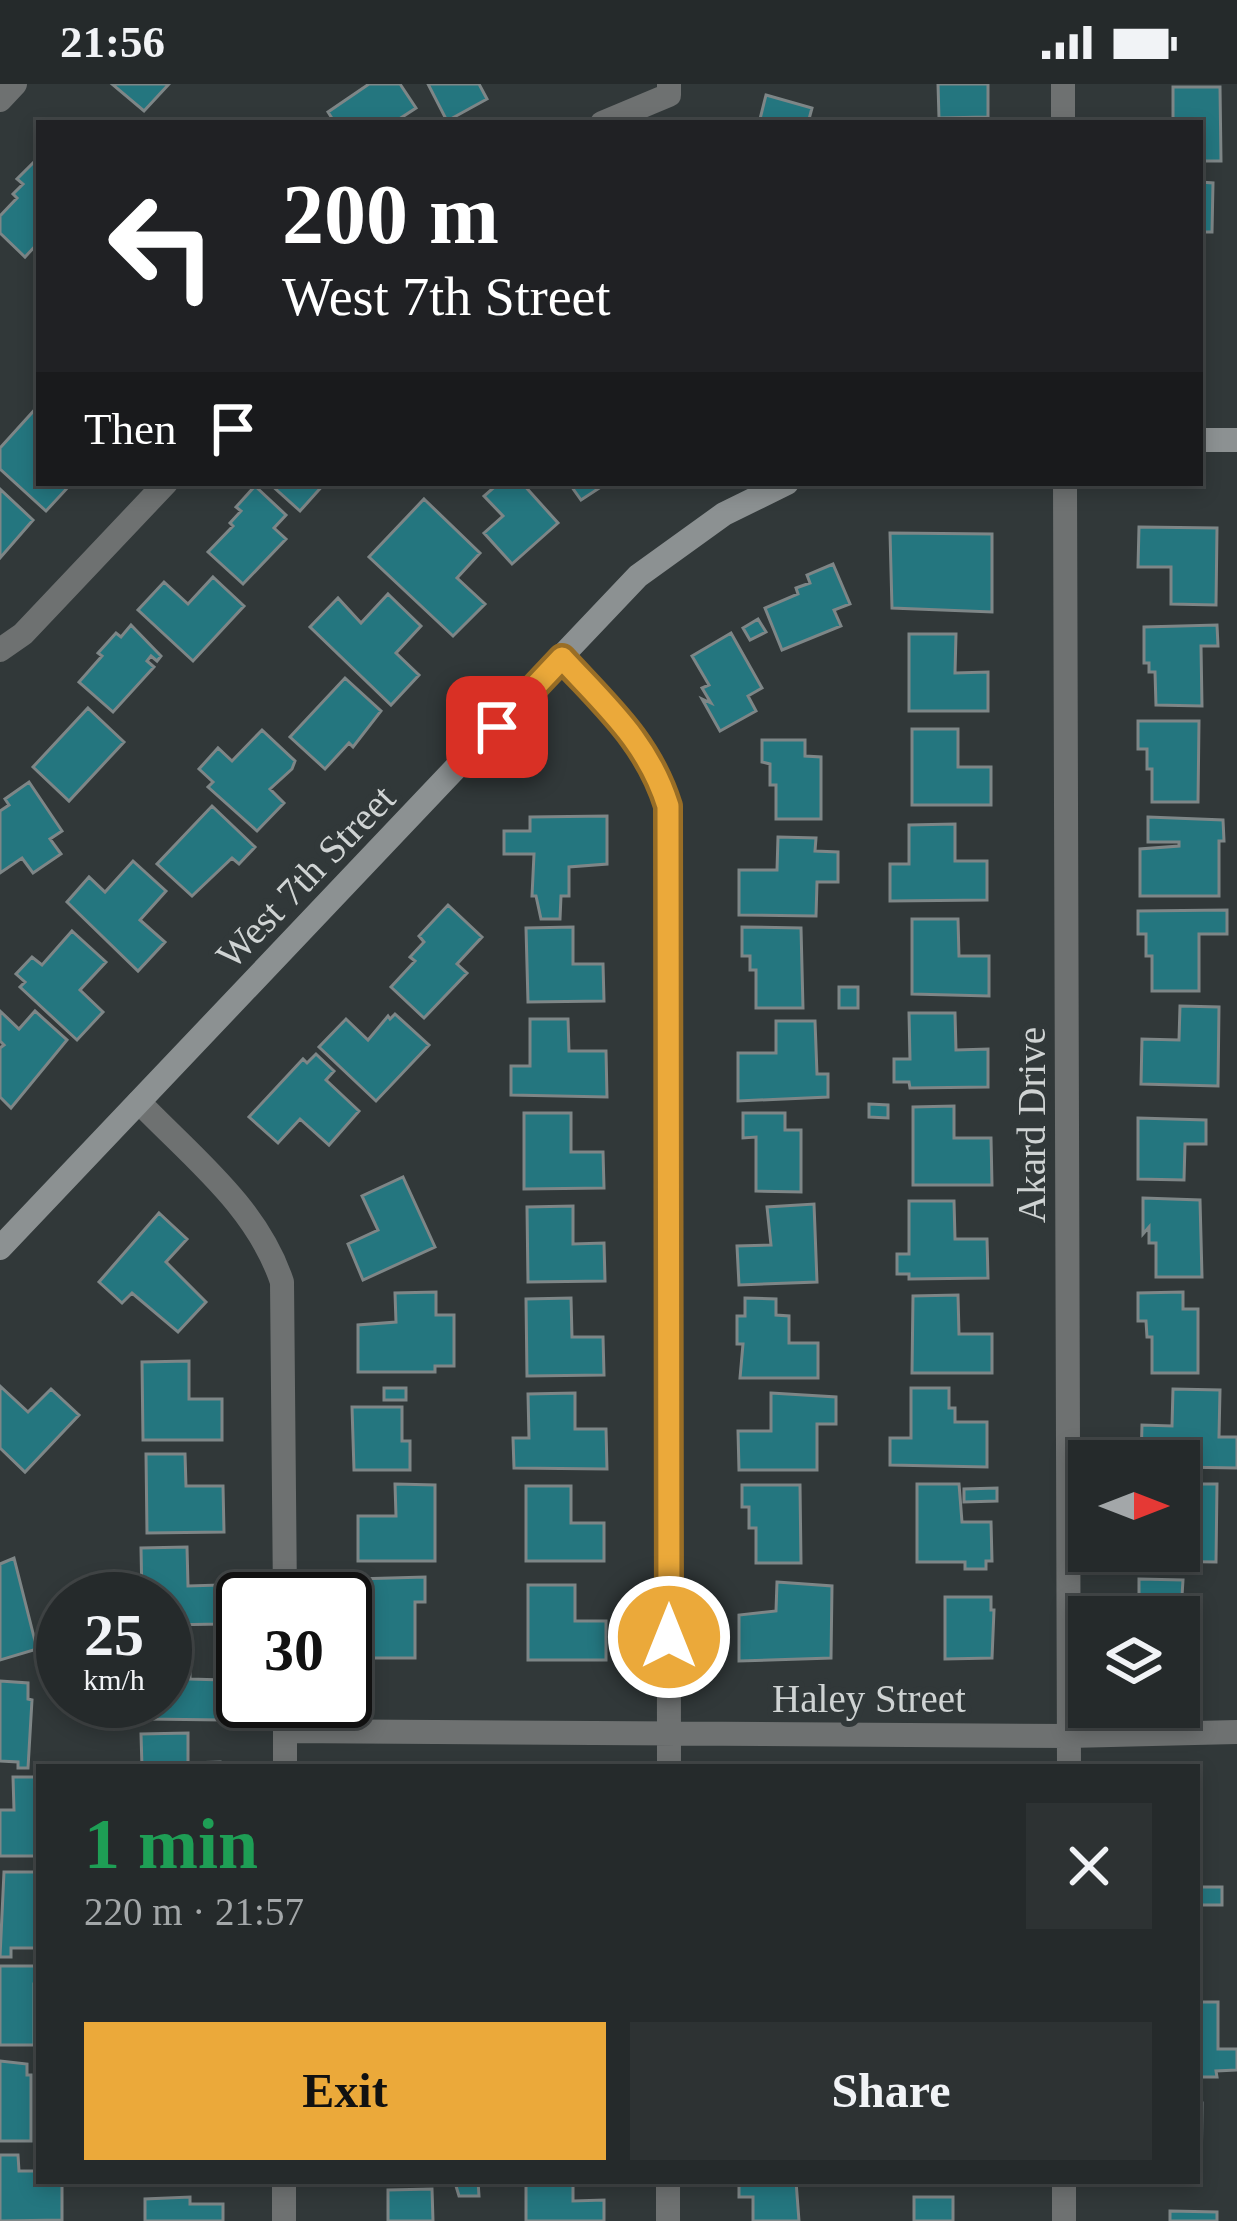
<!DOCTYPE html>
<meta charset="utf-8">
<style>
body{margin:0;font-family:Georgia,serif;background:#2d3233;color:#f1f3f6;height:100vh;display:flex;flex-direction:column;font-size:45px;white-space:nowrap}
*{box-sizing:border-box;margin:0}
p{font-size:39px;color:#a3a7a9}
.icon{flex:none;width:66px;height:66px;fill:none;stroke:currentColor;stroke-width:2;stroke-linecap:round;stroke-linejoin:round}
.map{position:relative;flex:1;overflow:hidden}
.drawer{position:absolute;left:36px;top:1680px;width:1164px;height:420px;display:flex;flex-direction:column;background:#252a2b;border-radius:0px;box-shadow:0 6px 18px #0003,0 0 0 3px #424647}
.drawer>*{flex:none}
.top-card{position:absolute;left:36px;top:36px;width:1167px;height:366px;border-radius:0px;box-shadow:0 6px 18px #0003,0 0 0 3px #424647;background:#202124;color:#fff;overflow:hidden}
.needle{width:78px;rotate:90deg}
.controls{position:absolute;left:1068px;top:1356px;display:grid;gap:24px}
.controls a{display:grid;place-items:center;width:132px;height:132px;border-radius:0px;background:#252a2b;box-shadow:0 6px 18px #0003,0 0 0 3px #424647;font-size:60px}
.speed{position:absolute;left:36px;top:1488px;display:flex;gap:24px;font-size:60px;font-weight:700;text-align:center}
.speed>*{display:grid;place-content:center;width:156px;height:156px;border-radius:50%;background:#252a2b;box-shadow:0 6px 18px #0003,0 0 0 3px #424647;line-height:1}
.speed small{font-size:30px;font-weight:400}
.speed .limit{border:6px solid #111;border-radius:18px;background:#fff;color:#111}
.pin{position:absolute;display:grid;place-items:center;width:102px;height:102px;color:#fff;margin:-51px;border-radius:24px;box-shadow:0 6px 18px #0006}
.me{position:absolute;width:132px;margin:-66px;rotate:0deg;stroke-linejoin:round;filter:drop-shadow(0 0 9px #0008)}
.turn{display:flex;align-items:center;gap:42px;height:252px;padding:0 48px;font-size:54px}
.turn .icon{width:156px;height:156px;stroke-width:2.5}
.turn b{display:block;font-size:84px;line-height:102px}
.then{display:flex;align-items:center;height:114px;padding:0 48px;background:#0003;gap:24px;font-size:45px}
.round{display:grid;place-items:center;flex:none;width:126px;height:126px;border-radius:0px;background:#2d3233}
.overview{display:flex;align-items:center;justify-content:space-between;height:204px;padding:0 48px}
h1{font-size:72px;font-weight:800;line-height:90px;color:#1e9e55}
.primary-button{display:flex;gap:24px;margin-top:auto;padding:24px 48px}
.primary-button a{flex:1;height:138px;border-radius:0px;background:#eba93a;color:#111;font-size:48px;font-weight:800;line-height:138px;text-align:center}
.primary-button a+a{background:#2d3233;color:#f1f3f6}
.status{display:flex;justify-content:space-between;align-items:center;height:84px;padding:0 60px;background:#252a2b;direction:ltr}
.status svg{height:33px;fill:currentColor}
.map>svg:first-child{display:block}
</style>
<div class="status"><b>21:56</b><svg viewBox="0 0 49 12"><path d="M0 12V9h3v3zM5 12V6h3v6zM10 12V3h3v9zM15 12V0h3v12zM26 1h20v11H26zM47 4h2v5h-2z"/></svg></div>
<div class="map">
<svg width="1237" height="2137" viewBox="0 0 1237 2137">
<rect width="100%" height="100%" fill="#313839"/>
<!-- building -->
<path fill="#24767f" stroke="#7e8687" stroke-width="3" d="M112,0H169L144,27Z
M369,0H400L416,24L393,39H335L328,28Z
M428,0H479L487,15L447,37Z
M938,0H988V33L939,34Z
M1173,3H1220L1221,77H1200V39H1142L1173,38Z
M766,11L812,24L808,39H759Z
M37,75L39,158L25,173L0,149V132L17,114L13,110L23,100L17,95Z
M1200,98L1213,99L1212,148H1200Z
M39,321V399L71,400L46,427L0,385V364Z
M269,399H325L300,427Z
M499,399H522L558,439L512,480L484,449L503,432L484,412Z
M569,399H607L581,416Z
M255,402L286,431L274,444L286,455L243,500L208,468L233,442L230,439L241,427L236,423Z
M0,405L33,436L0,474Z
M424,415L480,469L457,494L485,520L453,552L369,473Z
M1139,443L1217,444L1216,521L1171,520V483H1138Z
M890,449L992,450V528L892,524Z
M833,480L850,520L834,526L841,542L782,566L765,524L798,510L796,504L810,499L807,491Z
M213,493L244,522L193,577L138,526L164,498L188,520Z
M388,510L421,542L396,569L419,591L391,621L310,543L338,514L361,539Z
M758,535L766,548L750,556L743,544Z
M131,541L161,572L157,577L151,572L147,577L154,583L113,628L79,598L102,572L98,569L116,549L121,553Z
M1217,541L1218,562H1201L1202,622L1156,621L1155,588H1149V579H1144V543Z
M731,549L762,604L748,612L756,627L720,647L702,615L711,619L702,604L709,601L692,572Z
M909,550H956L955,589L988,588V627H909Z
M345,594L381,627L353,663L349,659L325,685L290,653Z
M88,624L124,658L69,717L33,683Z
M1138,637H1199L1198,718H1152V685H1147V665H1138Z
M912,645H958V683H991V721H912Z
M262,646L295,677L292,685L270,705L284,719L257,747L208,703L213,698L199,685L218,664L232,677Z
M762,656H805V672L821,673V735H776V701H770V680L762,678Z
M29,698L62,747L50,755L61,770L33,789L22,774L0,789V727L9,721L5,715Z
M212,722L255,763L239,780L232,774L192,812L157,780Z
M607,732V780L569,783V812H561L560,835H541L536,812H532L534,770H504V747H530V733Z
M1148,733L1223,736L1224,757H1219V812H1140V765L1179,762V758H1148Z
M955,740V777H987V816L890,817V780H909V741Z
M778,753L816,754L815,767L838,768V798H817L816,832L739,831V786H777Z
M133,777L166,807L140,836L165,858L138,887L67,818L89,793L105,808Z
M448,821L482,853L457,880L467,889L424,934L391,903L415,877L410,873L424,858L419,852Z
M1227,826V850H1199V907H1152V872H1146V850H1138V827Z
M912,835H958L959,872H989V912L912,910Z
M573,843V880H603L604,917L528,918L526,844Z
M742,843L801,844L803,924H756V886H750V872H742Z
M72,847L106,878L80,906L103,928L77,956L20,903L25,898L16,890L32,873L42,881Z
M839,903H858V924H839Z
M1180,922L1219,923L1218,1002L1141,1000L1142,955L1179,956Z
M0,927L19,945L35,927L67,956L11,1024L0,1013V964L4,961L0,957Z
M909,929H955L956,966L988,965V1003L910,1004L909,998H894V975H910Z
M395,930L429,961L376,1017L319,963L346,935L368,956L388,932L390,935Z
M530,935H568L569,967H606L607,1013L511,1011V982H530Z
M776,937H815L817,990H828V1013L738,1017V969H776Z
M316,970L334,987L326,996L359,1027L329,1061L300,1035L278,1059L249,1033L303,975L307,979Z
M869,1020L888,1021V1034L869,1033Z
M954,1022V1054H991L992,1101H913V1023Z
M524,1029H571V1068H603L604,1104L524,1105Z
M743,1029H785V1046H801V1108L756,1107V1053L743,1054Z
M1138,1034L1206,1036V1060H1185L1184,1096L1138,1095Z
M403,1093L435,1163L363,1196L348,1160L378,1146L362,1112Z
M1143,1114L1200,1116L1202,1193H1156V1159H1149V1143L1143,1150Z
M909,1117H954L955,1155H987L988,1194L909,1195V1190H897V1170H909Z
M814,1120L817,1198L739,1201L737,1162L771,1161L767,1123Z
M573,1122V1160L604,1159L605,1197L528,1198L527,1123Z
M159,1129L187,1155L166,1178L206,1218L178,1248L132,1209L122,1219L99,1198Z
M436,1208V1231H454V1282H435V1288H358V1241L396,1238L395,1209Z
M1183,1208V1225H1198V1289H1152V1253H1147L1146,1237H1138V1209Z
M958,1211L959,1250H992V1289H912L913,1212Z
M571,1214L572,1253H603L604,1291L527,1292L526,1215Z
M745,1214L776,1215V1231L789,1232V1259H818V1294H740L743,1260H737V1232H745Z
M189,1277V1315H222V1356H143L142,1278Z
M0,1302L28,1328L51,1305L79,1331L25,1388L0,1364Z
M384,1304H406V1316H384Z
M911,1304H949V1324H955V1338H987V1383L890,1381V1354H911Z
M1173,1305L1220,1306L1219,1353H1237V1384L1179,1383V1377H1141L1142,1341L1172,1342Z
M575,1309V1345H606L607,1385L514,1384L513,1354H529L528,1310Z
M771,1309L836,1313V1340H817V1386H739L738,1347H771Z
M352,1323H402V1357H410V1386H354Z
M146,1370H185L186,1402H223L224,1448L147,1449Z
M395,1400L435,1401V1477H358V1432H396Z
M917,1400H959L962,1438H991L992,1477H986V1485H965V1478H917Z
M1179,1400H1217L1216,1478L1138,1477V1467H1179Z
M742,1401H800L801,1479H756V1444H749V1423H742Z
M526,1402H571V1439H604V1477H526Z
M997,1404V1417L964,1418V1405Z
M187,1463L188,1502L220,1501L221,1540L165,1541V1515H142L141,1464Z
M14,1474L37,1565L0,1576V1480Z
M425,1493V1518H415V1574H368V1539H356V1495Z
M1139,1495L1183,1496L1182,1512H1199L1198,1575H1179V1533H1146V1518H1139Z
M777,1498L832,1502L831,1574L739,1577V1531L776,1527Z
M528,1501H575V1537H606V1576H528Z
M945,1513H991V1526H994L992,1574L945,1575Z
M165,1557L190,1558V1595L223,1596V1636L146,1635V1617H165Z
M0,1597L28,1599V1615L32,1616L28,1684H18V1678L0,1677Z
M188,1649V1679L220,1678V1683H142L141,1650Z
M13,1693H39V1772H0V1726H14Z
M4,1788H39V1864H11V1873H0Z
M1201,1803H1222V1821H1201Z
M0,1882H39V1900H34V1961H0Z
M1197,1918H1218V1965H1237V1986L1216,1987L1217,1993H1197Z
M0,1977L27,1980V1991H31V2057H0Z
M1197,2019H1202L1201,2100H1155V2097H1197Z
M0,2071H18L19,2087H39V2097H62V2136L0,2137Z
M460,2097H478L479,2112H459L456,2102Z
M526,2097H573V2117L604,2116V2137H526Z
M739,2097H796L799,2137H753V2113H739Z
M432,2105L433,2137H388V2106Z
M190,2113V2120H223V2137H145V2115Z
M914,2113H953V2137H914Z
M1170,2127L1217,2128V2137H1170Z"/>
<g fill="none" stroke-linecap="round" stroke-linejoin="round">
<!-- minor -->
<path stroke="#6e7171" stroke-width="24" d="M1063,0V39
M0,16L15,0
M602,39L669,11V0
M1065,399L1069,1683
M0,566L23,550L166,399
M562,574C606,622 648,658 668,722L669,1683
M139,1018C193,1074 257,1123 282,1198L285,1515
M285,1647L1069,1652L1237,1648
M285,1683V1617
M284,2137V2097
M668,2137V2097
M1064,2137V2097"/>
<!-- secondary -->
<path stroke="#8c9192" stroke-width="24" d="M1200,356H1237
M0,1164L638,492L724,430L787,399"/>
</g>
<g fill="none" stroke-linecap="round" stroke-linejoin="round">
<!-- route casing -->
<g stroke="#996e26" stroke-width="30">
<path id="route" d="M497,643L562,574C606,622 648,658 668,722L669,1553"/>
</g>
<!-- route -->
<use href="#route" stroke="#eba93a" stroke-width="21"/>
</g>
<g text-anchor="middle" stroke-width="12" stroke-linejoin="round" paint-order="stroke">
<!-- street labels -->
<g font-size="39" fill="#cfd3d3" stroke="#313839">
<text transform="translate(305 792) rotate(-46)" y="14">West 7th Street</text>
<text transform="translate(1031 1041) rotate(-90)" y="14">Akard Drive</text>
<text x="869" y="1628">Haley Street</text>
</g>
</g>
</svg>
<div class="controls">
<a><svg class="needle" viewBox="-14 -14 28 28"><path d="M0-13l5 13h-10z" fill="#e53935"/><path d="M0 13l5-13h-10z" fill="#a3a7a9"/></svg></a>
<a><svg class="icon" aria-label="layers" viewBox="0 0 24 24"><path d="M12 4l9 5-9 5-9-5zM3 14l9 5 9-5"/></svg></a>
</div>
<div class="speed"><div>25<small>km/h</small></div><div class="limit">30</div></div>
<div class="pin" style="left:497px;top:643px;background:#d93025"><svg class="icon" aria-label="arrive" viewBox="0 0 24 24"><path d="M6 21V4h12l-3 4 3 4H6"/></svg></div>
<svg class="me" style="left:669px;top:1553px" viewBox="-20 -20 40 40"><circle r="17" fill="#eba93a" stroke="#fff" stroke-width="3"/><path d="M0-11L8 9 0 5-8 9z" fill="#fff"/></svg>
<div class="top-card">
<div class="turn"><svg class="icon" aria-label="left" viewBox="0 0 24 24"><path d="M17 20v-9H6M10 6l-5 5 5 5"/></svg><div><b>200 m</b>West 7th Street</div></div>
<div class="then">Then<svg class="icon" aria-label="arrive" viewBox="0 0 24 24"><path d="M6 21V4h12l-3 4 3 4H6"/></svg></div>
</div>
<section class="drawer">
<div class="overview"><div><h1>1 min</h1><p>220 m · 21:57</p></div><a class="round"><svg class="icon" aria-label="close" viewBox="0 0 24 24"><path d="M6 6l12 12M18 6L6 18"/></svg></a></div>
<div class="primary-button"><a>Exit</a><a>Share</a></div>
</section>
</div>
